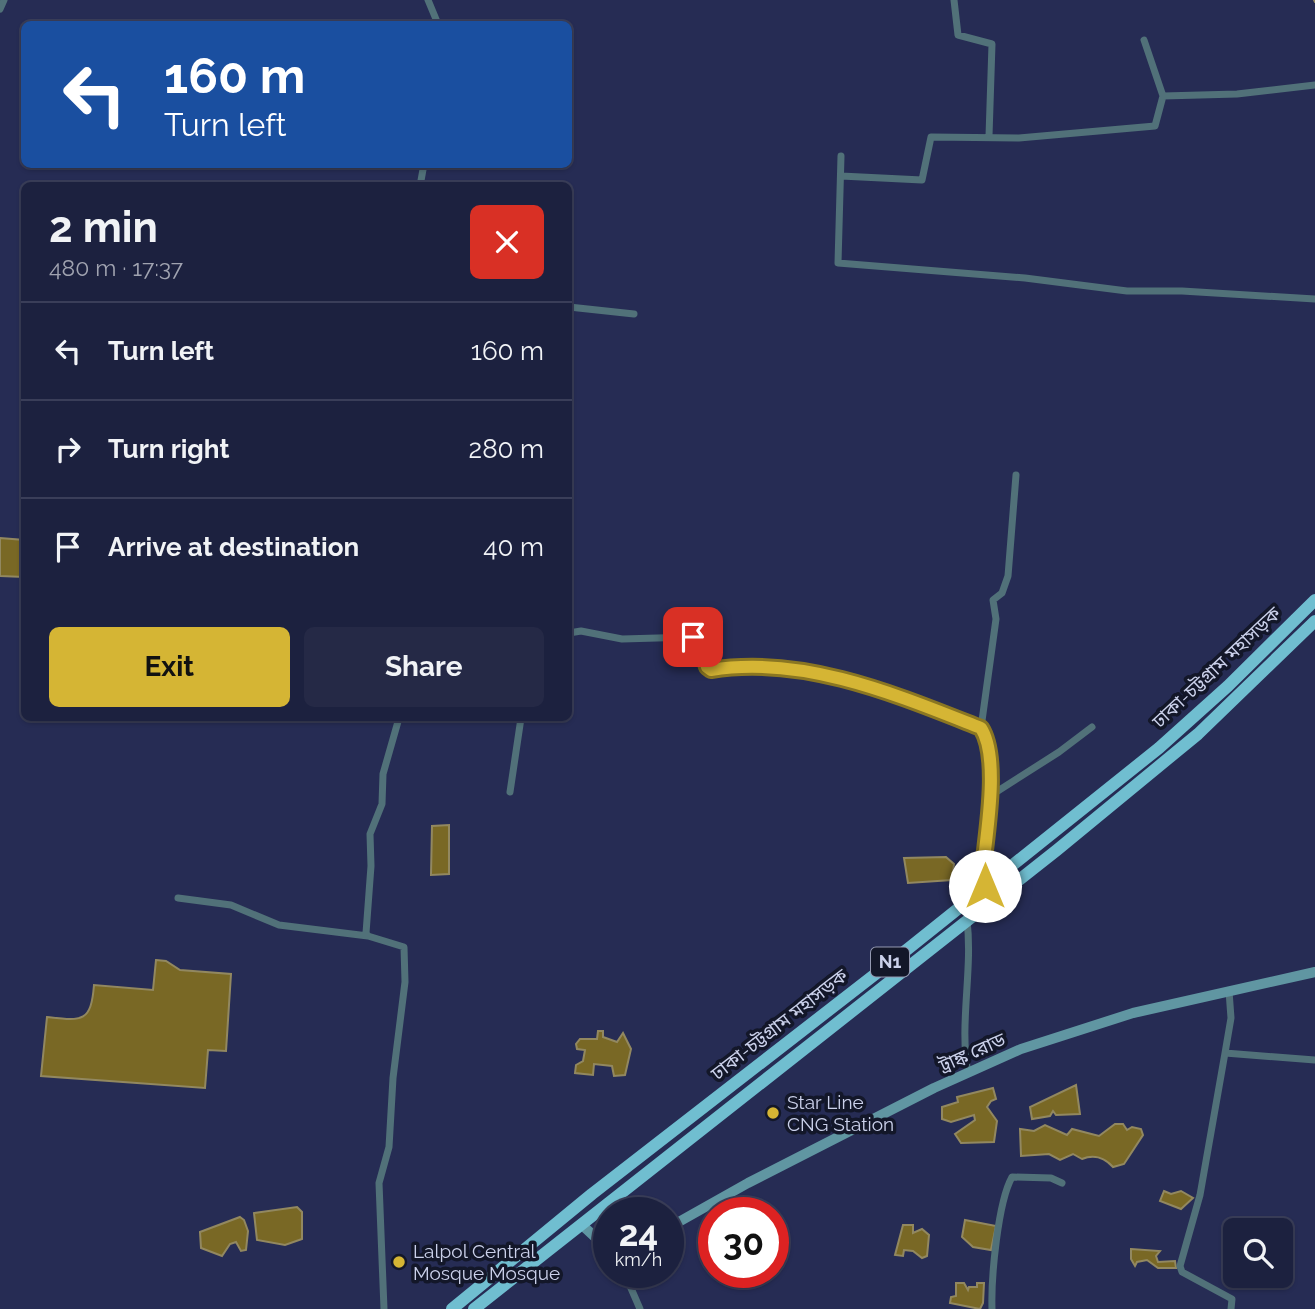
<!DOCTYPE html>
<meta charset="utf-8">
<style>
body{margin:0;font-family:Raleway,"Noto Sans Bengali",sans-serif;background:#252946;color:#f1f3f6;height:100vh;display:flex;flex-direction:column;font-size:26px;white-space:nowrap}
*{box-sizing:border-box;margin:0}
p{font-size:23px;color:#a0a3b0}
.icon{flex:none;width:38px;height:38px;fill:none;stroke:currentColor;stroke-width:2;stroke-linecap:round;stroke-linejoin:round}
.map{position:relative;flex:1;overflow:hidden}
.side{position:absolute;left:21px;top:182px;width:551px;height:539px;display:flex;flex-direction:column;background:#1c213f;border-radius:10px;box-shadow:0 2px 5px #0004,0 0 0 2px #3a3e59}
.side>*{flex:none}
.banner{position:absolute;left:21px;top:21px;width:551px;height:147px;border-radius:10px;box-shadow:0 2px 5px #0004,0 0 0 2px #3a3e59;background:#1a4fa0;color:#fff;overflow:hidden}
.tools{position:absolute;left:1223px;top:1218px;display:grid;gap:14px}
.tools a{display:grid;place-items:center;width:70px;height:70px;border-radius:10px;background:#1c213f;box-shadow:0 2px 5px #0004,0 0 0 2px #3a3e59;font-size:35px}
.speed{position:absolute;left:593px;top:1197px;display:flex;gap:14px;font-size:35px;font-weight:700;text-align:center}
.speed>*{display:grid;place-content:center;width:91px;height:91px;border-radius:50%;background:#1c213f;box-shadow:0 2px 5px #0004,0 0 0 2px #3a3e59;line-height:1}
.speed small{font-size:18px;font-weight:400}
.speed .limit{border:10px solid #d22;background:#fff;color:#111}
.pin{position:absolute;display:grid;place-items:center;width:60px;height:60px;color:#fff;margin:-30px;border-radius:14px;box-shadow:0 4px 10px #0006}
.me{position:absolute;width:77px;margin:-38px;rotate:0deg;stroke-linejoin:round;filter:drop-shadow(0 0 5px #0008)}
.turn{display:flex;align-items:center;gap:24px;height:147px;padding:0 28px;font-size:32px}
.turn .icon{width:91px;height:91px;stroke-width:2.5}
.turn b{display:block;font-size:49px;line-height:60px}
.round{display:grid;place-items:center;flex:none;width:74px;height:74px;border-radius:10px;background:#252946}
.head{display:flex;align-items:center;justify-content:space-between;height:119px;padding:0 28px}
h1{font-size:42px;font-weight:700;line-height:52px}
.button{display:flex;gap:14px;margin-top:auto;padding:14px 28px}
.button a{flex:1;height:80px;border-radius:10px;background:#d5b534;color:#111;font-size:28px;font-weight:700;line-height:80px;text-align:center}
.button a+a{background:#252946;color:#f1f3f6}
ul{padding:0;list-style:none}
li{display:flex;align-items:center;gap:21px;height:98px;padding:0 28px;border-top:2px solid #3a3e59}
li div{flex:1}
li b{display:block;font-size:26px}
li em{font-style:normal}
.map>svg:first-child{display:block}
</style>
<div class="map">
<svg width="1315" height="1309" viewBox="0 0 1315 1309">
<rect width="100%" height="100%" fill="#262c54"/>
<!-- water -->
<path fill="#796825" stroke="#928860" stroke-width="2" d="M0,538L24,540V577L0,576Z
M449,825V874L431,875L432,826Z
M946,857L954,864L952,880L908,883L904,858Z
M156,960L166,961L180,970L231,974L226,1051L208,1050L205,1088L41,1076L47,1017C82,1021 91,1023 94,985L153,990Z
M598,1031H603V1037L617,1042L623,1033L631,1049L625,1075L614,1076L612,1066L594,1064L593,1075L575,1073L576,1065L583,1061L585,1050L577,1049L576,1044L580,1039H597Z
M1076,1085L1080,1114L1056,1115L1053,1111L1050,1116L1032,1119L1030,1107Z
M993,1088L996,1099L991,1101L987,1107L997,1121L994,1142L961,1143L955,1134L975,1120L974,1115L951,1122L942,1119V1107L958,1102L957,1097Z
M1115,1124H1123L1127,1130L1132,1127L1141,1129L1143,1135L1124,1164L1113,1167C1105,1158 1094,1154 1082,1159L1073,1154L1060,1160L1049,1154L1021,1156L1020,1129L1034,1131L1045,1125L1067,1135L1072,1129L1099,1136Z
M1164,1191L1171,1194L1181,1191L1193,1198L1181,1209L1160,1201Z
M297,1207L302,1212V1239L285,1245L257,1240L254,1213Z
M240,1217L244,1220L248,1231L246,1250L241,1251L236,1242L230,1244L222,1256L201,1248L200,1232Z
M965,1220L996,1226L991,1250L973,1247L962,1237Z
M903,1225H913V1233L922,1229L929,1235L927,1256L922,1258L913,1251L904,1250L903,1256L895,1255Z
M1131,1249L1160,1251L1156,1256L1158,1262L1175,1261L1176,1268H1158L1147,1260L1137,1262L1135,1266L1131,1259Z
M956,1283H964L968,1290L969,1287H977V1283H984L983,1303L980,1309L950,1303L951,1297L956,1296Z"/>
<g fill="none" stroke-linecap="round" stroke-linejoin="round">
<!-- stream -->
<path stroke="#928860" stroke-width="2" d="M1314,0L1315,2"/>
<!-- minor -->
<path stroke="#517179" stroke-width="7" d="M428,0L438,24
M954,0L958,35L992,44L989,136
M0,9L4,0
M1163,96L1237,94L1315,85
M841,156L838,263L1025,278L1127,291H1182L1315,299
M841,176L922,180L931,137L1019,138L1155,126L1163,96L1144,40
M420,186L424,164
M569,307L634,314
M569,633L581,631L622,639L693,637L699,640L707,667L711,670C804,655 897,695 981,728C1001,759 985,841 982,877L985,886
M153,718L164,719
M981,728L996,619L993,600L1002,593L1008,576L1016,475
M510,792L521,718
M990,796L1059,752L1092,727
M178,898L231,905L279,925L368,936
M967,920C973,971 959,1023 968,1073
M1229,991L1231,1018L1225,1053L1315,1060
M1225,1053L1200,1195L1180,1266L1182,1272L1232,1299L1231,1309
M624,1272L640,1309
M384,1309L379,1183L389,1147L393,1078L405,982L404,947L368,936L366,933L371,866L370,834L382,804L383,774L399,718
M992,1309C991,1277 998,1202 1012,1177L1051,1178L1062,1183"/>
<!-- secondary -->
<path stroke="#6096a2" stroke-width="10" d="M581,1224L609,1250
M668,1228L748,1183L934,1088L1021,1049L1133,1013L1315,972"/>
<!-- trunk -->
<path stroke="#70bed0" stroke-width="12" d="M452,1309L592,1194L909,948L1159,748L1228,686L1315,600
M474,1309L1057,850L1198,734L1315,621"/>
</g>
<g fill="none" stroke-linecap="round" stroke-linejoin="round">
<!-- route casing -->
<g stroke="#8a7622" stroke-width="18">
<path id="route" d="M693,637L699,640L707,667L711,670C804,655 897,695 981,728C1001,759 985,841 982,877L985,886"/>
</g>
<!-- route -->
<use href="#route" stroke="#d5b534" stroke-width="12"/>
</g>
<!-- markers -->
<g fill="#d5b534" stroke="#131729" stroke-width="2.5">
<circle cx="773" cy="1113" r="7"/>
<circle cx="399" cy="1262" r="7"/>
</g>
<g text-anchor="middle" stroke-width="7" stroke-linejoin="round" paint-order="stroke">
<!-- shield labels -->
<rect fill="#131729" stroke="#9499b1" stroke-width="2" x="871" y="947.5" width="38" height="29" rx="5"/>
<g font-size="18" font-weight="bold" fill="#cbd1eb">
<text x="890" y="968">N1</text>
</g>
<!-- street labels -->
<g font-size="19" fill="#cbd1eb" stroke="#131729">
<text transform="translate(1216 667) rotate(-43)" y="7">ঢাকা-চট্টগ্রাম মহাসড়ক</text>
<text transform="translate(779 1024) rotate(-38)" y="7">ঢাকা-চট্টগ্রাম মহাসড়ক</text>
<text transform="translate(972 1052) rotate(-24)" y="7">ট্রাঙ্ক রোড</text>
</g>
<!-- poi labels -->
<g font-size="19" fill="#cbd1eb" stroke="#131729" text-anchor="start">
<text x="787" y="1109">Star Line<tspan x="787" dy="22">CNG Station</tspan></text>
<text x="413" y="1258">Lalpol Central<tspan x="413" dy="22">Mosque Mosque</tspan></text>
</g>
</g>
</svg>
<div class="tools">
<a><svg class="icon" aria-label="search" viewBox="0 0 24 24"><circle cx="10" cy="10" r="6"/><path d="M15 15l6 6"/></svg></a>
</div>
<div class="speed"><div>24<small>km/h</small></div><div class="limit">30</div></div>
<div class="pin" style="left:693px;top:637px;background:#d93025"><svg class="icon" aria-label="arrive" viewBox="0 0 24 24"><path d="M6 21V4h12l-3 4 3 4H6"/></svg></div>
<svg class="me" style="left:985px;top:886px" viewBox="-20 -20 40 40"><circle r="19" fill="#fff"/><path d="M0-13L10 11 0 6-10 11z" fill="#d5b534"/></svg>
<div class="banner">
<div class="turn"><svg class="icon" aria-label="left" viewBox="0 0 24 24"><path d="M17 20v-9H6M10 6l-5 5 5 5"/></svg><div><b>160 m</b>Turn left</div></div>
</div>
<section class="side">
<div class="head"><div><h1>2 min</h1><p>480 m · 17:37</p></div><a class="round" style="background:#d93025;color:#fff"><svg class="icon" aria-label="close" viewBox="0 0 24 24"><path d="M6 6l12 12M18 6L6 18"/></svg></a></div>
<ul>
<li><svg class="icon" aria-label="left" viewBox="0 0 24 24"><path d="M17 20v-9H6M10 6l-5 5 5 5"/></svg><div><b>Turn left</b></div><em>160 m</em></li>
<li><svg class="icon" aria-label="right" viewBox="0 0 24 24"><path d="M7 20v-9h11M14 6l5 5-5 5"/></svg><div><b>Turn right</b></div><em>280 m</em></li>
<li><svg class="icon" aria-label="arrive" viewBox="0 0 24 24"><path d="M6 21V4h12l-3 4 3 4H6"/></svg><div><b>Arrive at destination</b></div><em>40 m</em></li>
</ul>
<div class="button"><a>Exit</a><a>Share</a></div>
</section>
</div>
